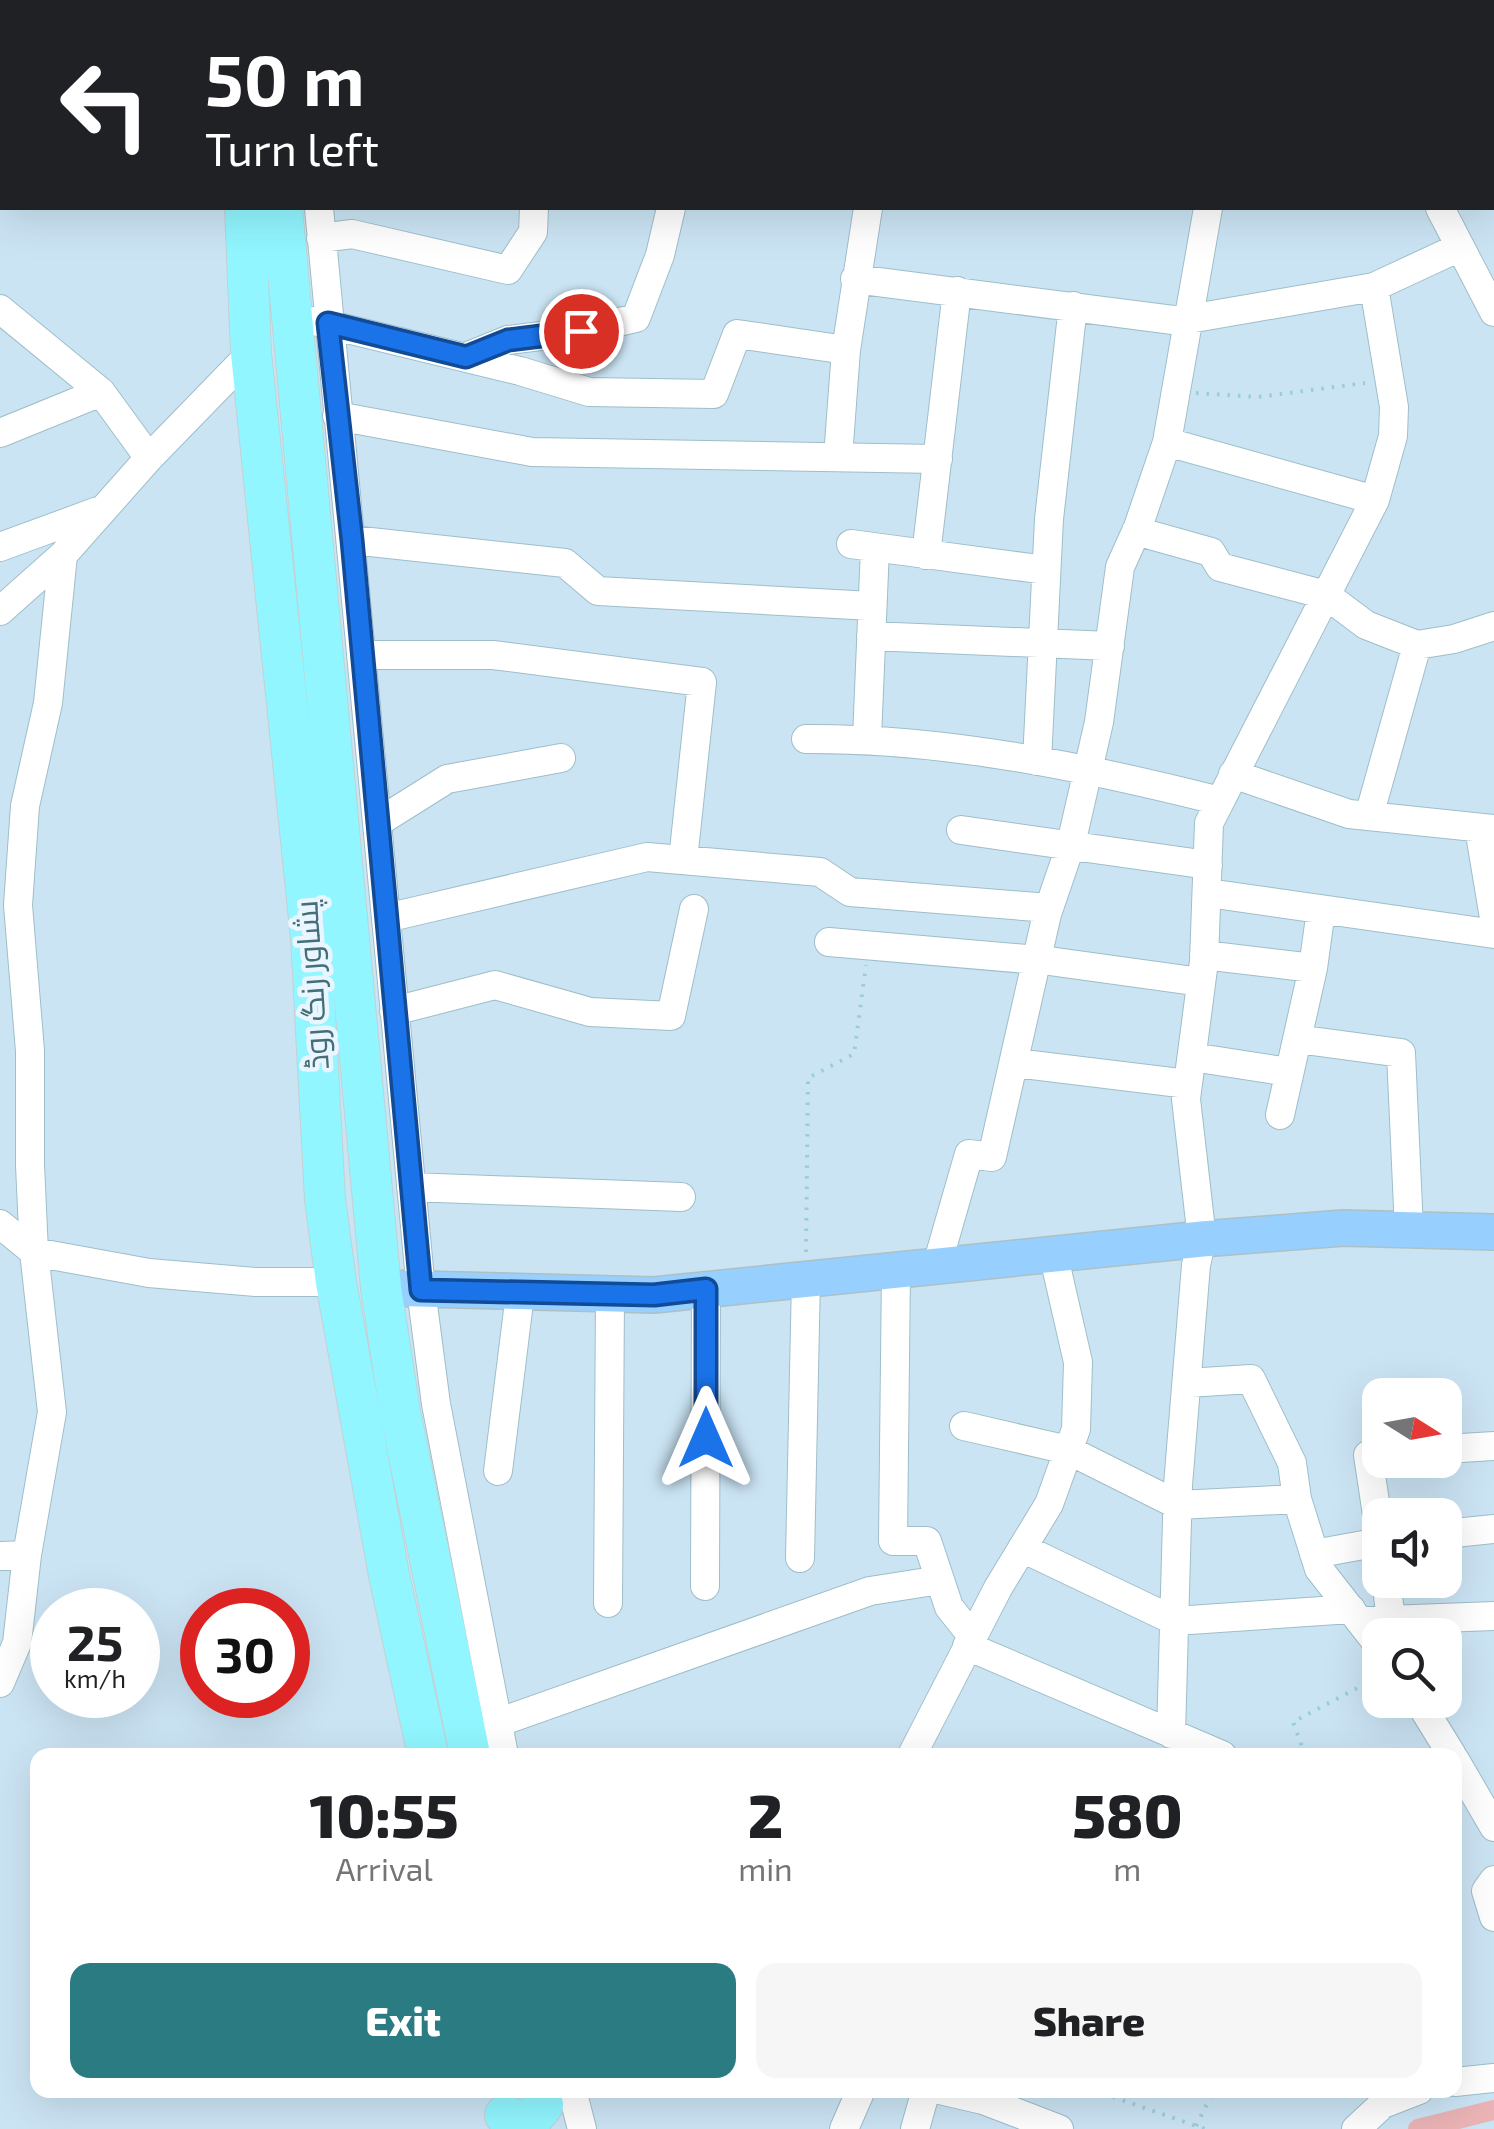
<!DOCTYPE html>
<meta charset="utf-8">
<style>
body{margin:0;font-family:"Exo 2",Cairo,sans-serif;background:#f6f6f6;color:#202124;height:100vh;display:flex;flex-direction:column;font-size:38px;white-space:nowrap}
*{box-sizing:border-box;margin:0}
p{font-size:32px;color:#757577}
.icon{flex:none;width:55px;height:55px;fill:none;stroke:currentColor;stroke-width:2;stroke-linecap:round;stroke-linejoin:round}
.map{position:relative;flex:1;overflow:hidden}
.side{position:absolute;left:30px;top:1748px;width:1432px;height:350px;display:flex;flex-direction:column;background:#fff;border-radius:20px;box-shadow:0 10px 40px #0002}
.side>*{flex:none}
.banner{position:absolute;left:0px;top:0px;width:1495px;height:210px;box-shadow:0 10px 40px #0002;background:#202124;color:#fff;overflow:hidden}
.needle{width:65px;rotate:101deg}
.controls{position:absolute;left:1362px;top:1378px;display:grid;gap:20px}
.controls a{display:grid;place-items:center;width:100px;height:100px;border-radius:20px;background:#fff;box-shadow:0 10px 40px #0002;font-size:50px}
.speed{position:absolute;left:30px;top:1588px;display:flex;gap:20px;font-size:50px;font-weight:700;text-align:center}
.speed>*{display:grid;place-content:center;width:130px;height:130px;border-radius:50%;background:#fff;box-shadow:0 10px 40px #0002;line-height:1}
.speed small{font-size:25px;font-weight:400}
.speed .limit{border:15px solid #d22;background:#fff;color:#111}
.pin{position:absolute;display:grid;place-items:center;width:85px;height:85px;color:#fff;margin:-42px;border:5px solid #fff;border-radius:50%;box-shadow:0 2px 10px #0007}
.me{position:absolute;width:110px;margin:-55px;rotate:0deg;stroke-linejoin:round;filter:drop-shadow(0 0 8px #0008)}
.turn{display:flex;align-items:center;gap:35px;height:210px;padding:0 40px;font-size:45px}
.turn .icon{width:130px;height:130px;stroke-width:2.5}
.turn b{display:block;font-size:70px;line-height:85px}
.eta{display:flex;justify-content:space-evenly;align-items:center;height:170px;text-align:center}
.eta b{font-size:60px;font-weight:800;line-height:70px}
.cta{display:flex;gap:20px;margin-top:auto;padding:20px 40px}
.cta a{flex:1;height:115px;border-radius:20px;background:#2b7c82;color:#fff;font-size:40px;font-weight:800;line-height:115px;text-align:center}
.cta a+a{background:#f6f6f6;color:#202124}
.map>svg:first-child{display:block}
</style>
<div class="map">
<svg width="1494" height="2129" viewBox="0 0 1494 2129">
<rect width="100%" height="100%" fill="#e0f1fe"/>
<!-- residential -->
<path fill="#cbe4f4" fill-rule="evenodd" d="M0,0H1494V2129H0ZM2,2H1492V208H2ZM1380,1395H1445V1460H1380ZM1380,1515H1445V1580H1380ZM52,1610H138V1695H52ZM202,1610H288V1695H202ZM1380,1635H1445V1700H1380ZM38,1755H1455V2090H38Z"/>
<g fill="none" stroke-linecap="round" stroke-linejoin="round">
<!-- canal -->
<path stroke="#eab3b5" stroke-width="20" d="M1418,2129L1494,2110"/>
<!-- minor casing -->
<g stroke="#9ebec9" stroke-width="30">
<path id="minor" d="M299,0V2
M1088,0L1090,2
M1344,0L1345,2
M447,2L449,0
M674,2L675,0
M739,2L740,0
M793,2V0
M1138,2L1143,0
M1492,174L1494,173
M319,208L421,1290L436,1404L504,1755
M1440,208L1494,312
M321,238L352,234L508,270L533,232L534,208
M855,279L1173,320L1189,319L1374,287L1460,247
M0,309L101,392L149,458
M314,321L520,371L589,392L714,394L737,334L846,350
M466,357L508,340L581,331L636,318L660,255L671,208
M337,416L532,452L938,459
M0,433L101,392
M1167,442L1375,500
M838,457L846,350L868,208
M1136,531L1211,552L1220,567L1326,595L1366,625L1417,645L1454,639L1494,626
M352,540L565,563L598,591L872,606
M851,544L1046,570
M0,547L98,511
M926,555L957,291
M0,611L63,555
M871,636L1110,646
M361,655H493L702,682L683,860
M867,738L875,548
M806,739C945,738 1085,767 1220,801
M1037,761L1049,519L1073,306
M1233,774L1349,814L1494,829
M1369,816L1417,645
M377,823L447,779L561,758
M1479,828L1494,918
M961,830L1208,865
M1208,893L1494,934
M386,918L647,857L820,872L850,892L1049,908
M829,942L1049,961L1201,982
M1204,955L1313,968
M394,1011L495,985L590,1012L671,1016L694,909
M1297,1039L1401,1053L1409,1230
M1192,1057L1289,1072
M1015,1063L1188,1084
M1280,1115L1313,968L1321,910
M411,1187L681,1197
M0,1224L34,1252L149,1273L256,1282H336
M937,1265L969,1154L992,1157L1047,914L1071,844L1099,722L1120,567L1138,527L1167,442L1208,208
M896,1270L893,1541H927L949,1607L972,1636
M1187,1383L1251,1379L1292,1463L1297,1499L1319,1569L1380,1647
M964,1426L1068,1450L1178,1505L1297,1499
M1445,1449L1494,1446
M1380,1454L1368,1455L1380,1535
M498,1471L520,1294
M1445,1534L1494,1529
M1022,1548L1175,1621L1351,1609
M1314,1554L1380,1542
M0,1556L27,1555
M800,1558L806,1279
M1386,1580L1391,1620
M705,1586L706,1289
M608,1603L610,1294
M1361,1621L1494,1616
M967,1646L1222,1755
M0,1683L17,1643L27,1555L52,1412L34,1252L30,1165V1051L18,905L25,806L48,703L63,555L149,458L251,353
M1418,1700L1452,1755
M497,1723L870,1591L940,1580
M1171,1734L1178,1485L1196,1265L1202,1239L1186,1099L1204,961L1209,823L1375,500L1393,436L1394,407L1374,287
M912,1755L998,1588L1049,1504L1076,1429L1078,1362L1053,1253
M1455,1760L1494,1827
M1494,1880L1486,1891L1494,1917
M1455,2082L1494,2078
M572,2090L582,2129
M940,2090L983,2100L1059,2129
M844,2129L861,2090
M915,2129L926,2090
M1356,2129L1383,2104L1419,2090"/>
</g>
<!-- major casing -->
<g stroke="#adc0c4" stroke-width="38">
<path id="major" d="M381,1288L654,1295L1202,1239L1343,1228L1494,1232"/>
</g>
<!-- highway casing -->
<g stroke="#c3d1d4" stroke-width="42">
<path id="highway" d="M227,0V2
M262,0L263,2
M245,208L251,353L311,938L325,1199L336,1282L389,1575L428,1755
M282,208L381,1288L400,1412L470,1755
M505,2115L518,2121L531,2120L543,2105"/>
</g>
<!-- path -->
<path stroke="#99cddb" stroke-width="4" stroke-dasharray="2.5 8" stroke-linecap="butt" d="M1196,393L1258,397L1365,383
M806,1252L808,1078L854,1054L866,965
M1305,1755L1293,1722L1380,1676
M1093,2090L1205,2129
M1196,2126L1214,2090"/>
<!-- minor -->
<use href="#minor" stroke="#fff" stroke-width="28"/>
<!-- major -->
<use href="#major" stroke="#97d0ff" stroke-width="35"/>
<!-- highway -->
<use href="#highway" stroke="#91f6ff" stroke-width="40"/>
</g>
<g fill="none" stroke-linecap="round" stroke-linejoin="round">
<!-- route casing -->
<g stroke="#114b97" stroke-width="25">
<path id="route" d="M581,331L508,340L466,357L328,323L352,540L421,1290L654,1295L706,1289V1438"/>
</g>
<!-- route -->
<use href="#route" stroke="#1a73e8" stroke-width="18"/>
</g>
<g text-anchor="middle" stroke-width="9" stroke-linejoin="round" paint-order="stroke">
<!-- street labels -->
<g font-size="32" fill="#456f78" stroke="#e9f5ff">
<text transform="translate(312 985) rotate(-94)" y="11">پشاور رنگ روڈ</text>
</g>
</g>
</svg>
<div class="controls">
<a><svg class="needle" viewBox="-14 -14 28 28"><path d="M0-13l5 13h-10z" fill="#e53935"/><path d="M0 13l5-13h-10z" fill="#757577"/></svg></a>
<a><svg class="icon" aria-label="sound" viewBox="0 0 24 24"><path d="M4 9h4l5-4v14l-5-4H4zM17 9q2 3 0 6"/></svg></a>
<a><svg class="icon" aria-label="search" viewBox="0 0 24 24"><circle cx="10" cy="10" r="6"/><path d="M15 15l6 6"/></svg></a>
</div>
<div class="speed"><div>25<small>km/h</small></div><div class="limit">30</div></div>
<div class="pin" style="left:581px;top:331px;background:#d93025"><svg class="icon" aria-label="arrive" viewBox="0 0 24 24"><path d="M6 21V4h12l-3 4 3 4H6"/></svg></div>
<svg class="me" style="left:706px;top:1438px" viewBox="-20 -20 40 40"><path d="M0-17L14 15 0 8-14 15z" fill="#1a73e8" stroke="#fff" stroke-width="4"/></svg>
<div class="banner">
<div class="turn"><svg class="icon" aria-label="left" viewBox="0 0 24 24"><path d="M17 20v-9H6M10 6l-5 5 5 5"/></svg><div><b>50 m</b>Turn left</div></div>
</div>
<section class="side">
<div class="eta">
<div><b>10:55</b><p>Arrival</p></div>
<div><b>2</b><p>min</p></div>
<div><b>580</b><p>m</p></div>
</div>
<div class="cta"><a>Exit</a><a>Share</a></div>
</section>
</div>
